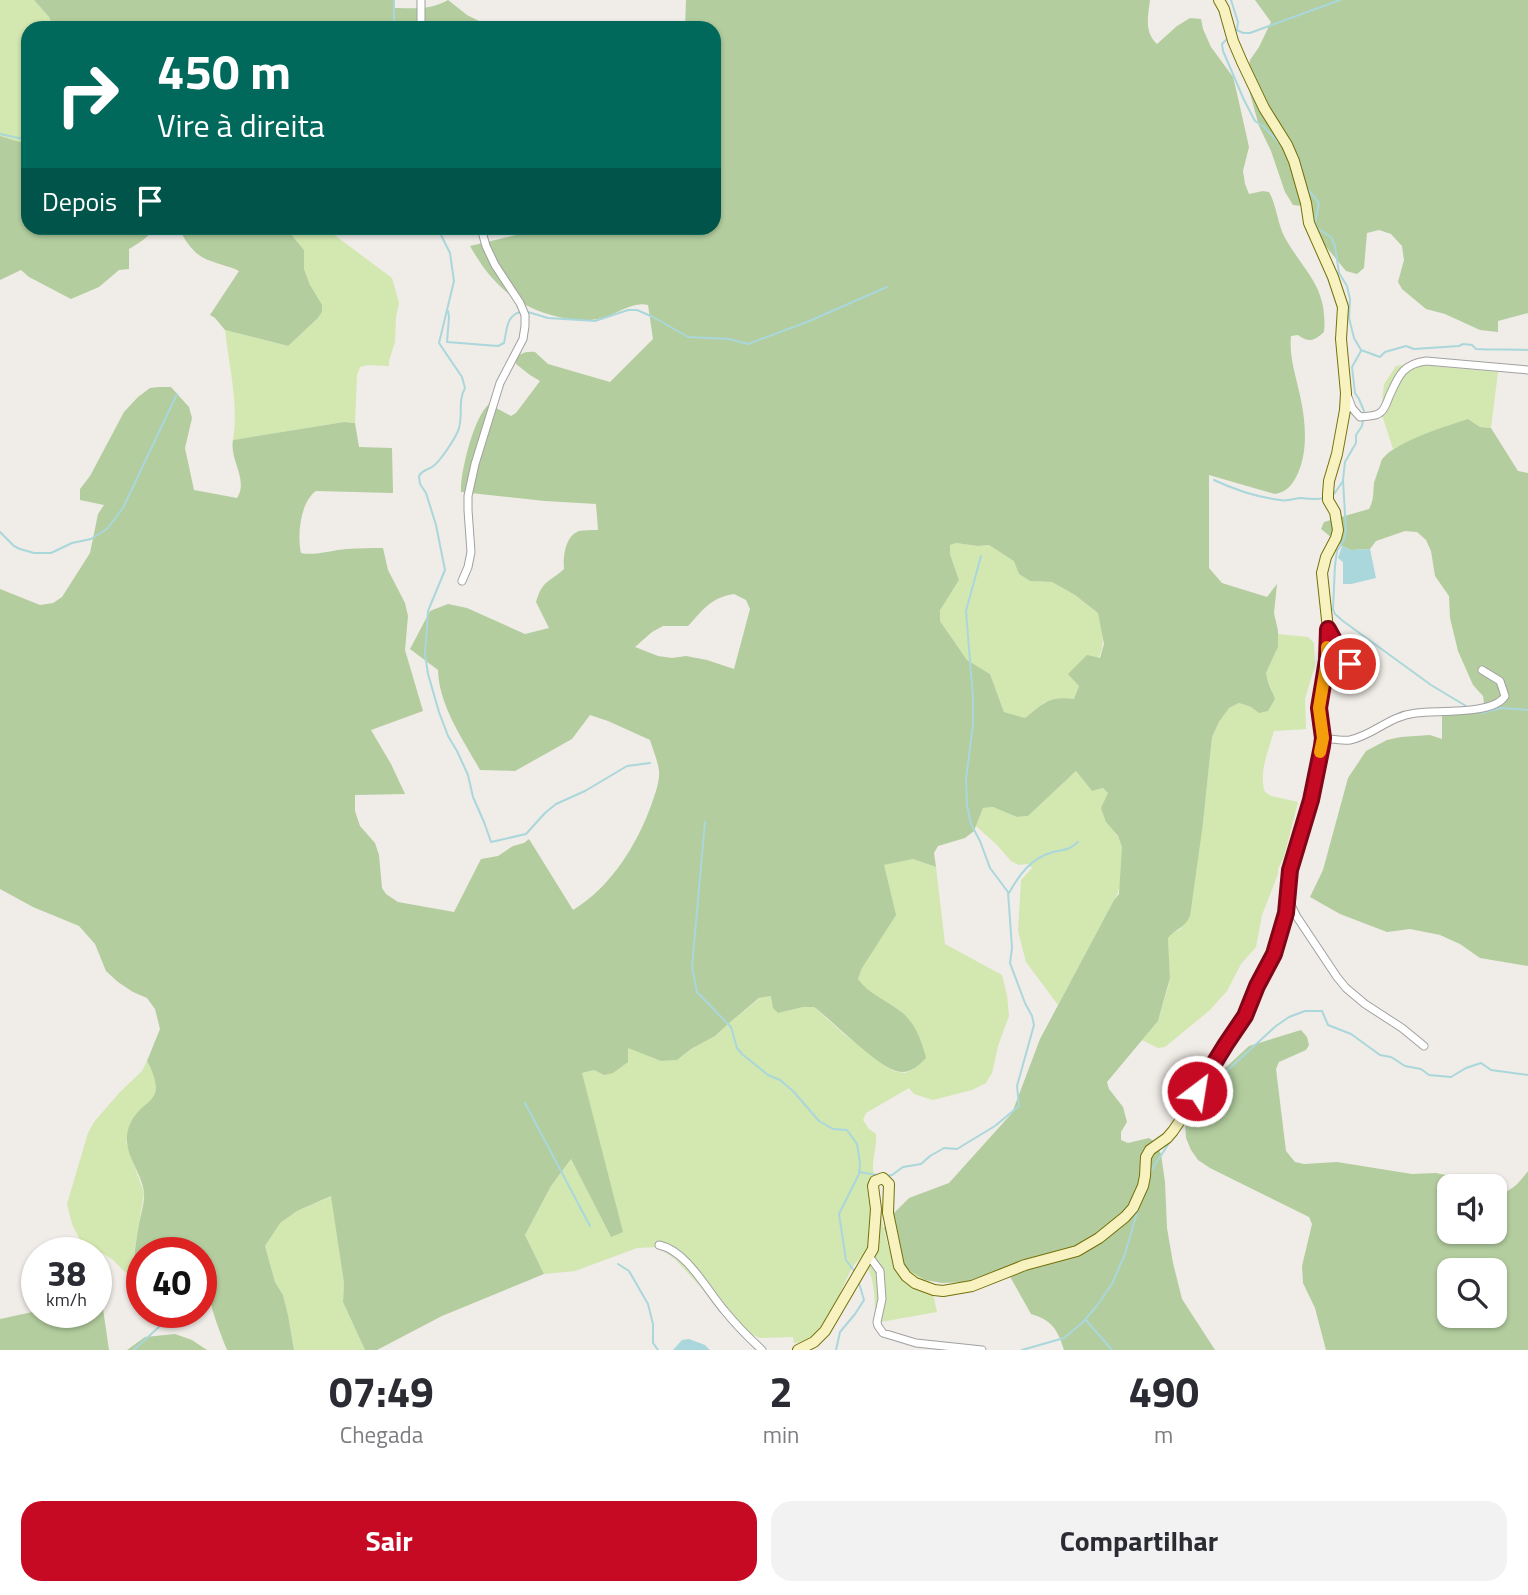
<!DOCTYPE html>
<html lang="pt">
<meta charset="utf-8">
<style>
body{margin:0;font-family:"Titillium Web",sans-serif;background:#f2f2f3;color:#2b2b33;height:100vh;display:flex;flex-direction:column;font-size:26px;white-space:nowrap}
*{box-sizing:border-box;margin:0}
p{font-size:23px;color:#7c7c81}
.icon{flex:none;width:38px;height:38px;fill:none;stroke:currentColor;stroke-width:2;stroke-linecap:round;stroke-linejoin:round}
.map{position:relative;height:1350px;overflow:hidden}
.drawer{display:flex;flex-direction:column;background:#fff;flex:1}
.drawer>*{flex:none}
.banner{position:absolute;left:21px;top:21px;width:700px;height:214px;border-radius:21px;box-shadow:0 2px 5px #0004;background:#00695c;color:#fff;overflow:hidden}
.fabs{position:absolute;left:1437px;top:1174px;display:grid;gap:14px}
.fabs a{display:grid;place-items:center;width:70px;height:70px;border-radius:14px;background:#fff;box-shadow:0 2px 5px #0004;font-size:35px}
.speed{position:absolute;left:21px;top:1237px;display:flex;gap:14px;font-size:35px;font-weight:700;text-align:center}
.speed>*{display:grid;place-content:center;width:91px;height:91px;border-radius:50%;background:#fff;box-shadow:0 2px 5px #0004;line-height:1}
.speed small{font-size:18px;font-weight:400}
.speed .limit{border:10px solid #d22;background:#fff;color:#111}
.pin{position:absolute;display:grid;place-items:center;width:60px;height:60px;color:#fff;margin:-30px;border:4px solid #fff;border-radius:50%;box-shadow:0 2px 7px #0007}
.me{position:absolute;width:77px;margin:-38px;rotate:31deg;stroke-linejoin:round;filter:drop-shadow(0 0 5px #0008)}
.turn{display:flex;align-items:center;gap:24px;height:147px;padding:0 21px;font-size:32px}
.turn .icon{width:91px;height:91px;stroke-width:2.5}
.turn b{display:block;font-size:49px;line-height:60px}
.then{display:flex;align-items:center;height:66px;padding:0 21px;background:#0003;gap:14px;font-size:26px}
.eta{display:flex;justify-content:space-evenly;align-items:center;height:119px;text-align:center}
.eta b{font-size:42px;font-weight:700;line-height:49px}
.cta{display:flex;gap:14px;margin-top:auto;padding:14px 21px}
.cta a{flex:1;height:80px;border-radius:21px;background:#c60a24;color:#fff;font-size:28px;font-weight:700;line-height:80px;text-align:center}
.cta a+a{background:#f2f2f3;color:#2b2b33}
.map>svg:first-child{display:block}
</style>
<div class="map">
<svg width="1528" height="1350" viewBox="0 0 1528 1350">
<rect width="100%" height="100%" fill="#f0ece7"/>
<!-- grass -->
<path fill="#d3e7b0" d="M0,0H34L49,17L54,28H28V142H20L0,136Z
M286,228H325L392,278L399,303L396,317L395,342L389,361V366L367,365L360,367L357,375L355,423L344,422L233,440C239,404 229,367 225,330L288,346L317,319L310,285L304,269V250Z
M1409,364L1498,372L1491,428L1480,427L1468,419L1447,426L1393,449L1381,412L1384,384L1396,366Z
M956,543L978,546L989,545L1015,561L1019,574L1030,581L1052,582L1075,595L1098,613C1113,664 1089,659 1074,699L1045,702L1025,718L1004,712L990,674L967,660L940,621L939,610L959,580L950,554V545Z
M1278,634L1308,637L1314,643L1315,665L1305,699L1306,729L1274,731C1269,749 1258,773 1265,792L1271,796L1298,802L1284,857L1278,869V874L1262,915L1256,947L1241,964L1227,991L1210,1010L1165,1047L1158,1048L1142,1040L1158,1021L1169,984L1170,978L1168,938L1172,933L1181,929L1203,823L1212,737L1219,722L1229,708L1238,703L1251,707L1259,713L1272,690L1268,682L1266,673L1278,647Z
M1076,771L1092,791L1103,788L1108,793L1106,822C1112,829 1119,836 1122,845C1125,858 1122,891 1114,900L1058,1005L1026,962L1018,931L1021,880L1032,868L1028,864L1019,865L1011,861L997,845L976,826L983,808L993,807L1017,817L1028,816Z
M913,859L936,867L945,944L1002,975L1007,995L1009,1016L998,1046L992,1073L986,1083L972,1090L933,1100L914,1094L909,1088L866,1113L863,1120L869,1129L876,1134C877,1146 873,1156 873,1167C873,1182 885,1240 891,1253C896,1261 916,1274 925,1280L930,1281L937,1312L875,1323C875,1304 876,1270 860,1258C857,1262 852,1267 850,1272C838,1295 824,1342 794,1343L793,1337L760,1338L739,1329L675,1259L657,1247L637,1248L575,1271L544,1274L525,1235L551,1186L571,1159L611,1237L582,1073L594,1070L604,1075L627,1047L661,1061L677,1060L691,1049L715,1036L728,1024L760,998L771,996L778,1013L803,1007H814L844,1034L893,1071L905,1073L914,1069L901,1011L865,989L858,979L862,968L884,865Z
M147,1061L155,1076L157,1085L153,1098L138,1113L126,1142L144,1193L132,1267V1279L112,1259L80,1240L72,1224L67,1204L88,1133L94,1122L120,1092L142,1071Z
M332,1196L344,1283L343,1302L365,1350H294L288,1315L283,1295L275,1282L265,1246L279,1223L297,1211Z"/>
<!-- forest -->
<path fill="#b3cd9e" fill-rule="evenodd" d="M34,0H394L393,8C415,8 428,11 448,0L467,15L493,28H54L49,17Z
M686,0H1150C1148,16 1144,32 1157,44L1177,26L1190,18L1201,19L1203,29L1211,47L1233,77L1236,89L1249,147L1243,171L1245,184L1249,194L1263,191L1269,192C1277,206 1277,223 1285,238C1305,273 1328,287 1324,332C1314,341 1309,343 1298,335L1291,336C1289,355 1295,373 1299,391C1305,416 1309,449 1298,473C1293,484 1287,492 1275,494L1209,475V568L1222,583L1267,597L1277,584L1274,613L1278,631V647L1266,673L1268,682L1275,699L1268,711L1259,713L1251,707L1239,703L1229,708L1219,722L1212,737L1203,823L1190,916C1185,928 1175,929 1168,938L1170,978L1158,1021L1107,1082L1109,1089L1123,1107L1127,1122L1121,1132V1140L1128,1143L1149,1138L1155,1142L1161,1154L1165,1182L1167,1228L1173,1263L1182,1299L1215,1350H1064C1058,1330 1052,1320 1031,1314L1008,1273L965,1282L942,1283L925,1280L902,1266L892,1255L884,1228L889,1218L909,1198L949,1183L1012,1113L1040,1039L1114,900L1119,894L1122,847L1118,836L1106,822L1101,808L1108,793L1103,788L1092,791L1076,771L1028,816L1017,817L993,807L983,808L974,831L965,838L938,846L934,853L936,867L913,859L884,865L896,915L862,968L858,979C869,994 884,999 899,1010C915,1022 921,1039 926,1058C919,1065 912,1072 902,1072C883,1073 832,1020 814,1007H803L778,1013L773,1008L771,996L759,998L728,1024L715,1036L691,1049L677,1060L661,1061L628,1048V1062L613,1073L604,1075L594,1070L582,1073L623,1232L611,1237L571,1159L551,1186L525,1235L544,1274L442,1316L377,1350H365L343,1302L344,1283L331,1196L297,1211L280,1223L265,1246L275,1282L283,1295L288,1315L294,1350H227C216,1323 207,1297 204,1268H201V1253H142V1290L132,1294C132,1270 135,1247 139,1224C141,1214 145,1201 144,1192C141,1170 122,1153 128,1130C137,1096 172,1108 147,1061L160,1029L155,1009L147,998L133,992L118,982L106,971L95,944L79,926L33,907L0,889V589L40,605L53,603L62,597L90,553L98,514L104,505L80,500V489L90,476L124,412L138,397L150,388L159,387H171L189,407L192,418L185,448L194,490L237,498C249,480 229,460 233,440L344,422L355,423L359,447L392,448L393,493L316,491C300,502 297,536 301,553C315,556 332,550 347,549C359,548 371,548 383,548L388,570L405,603L408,616L405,650L423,711L371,730L391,764L405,794L355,795V811L360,826L375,843L379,855L382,888L386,894L398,902L454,912L481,859L498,856L513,846L524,843L529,839L573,910C611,887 637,845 652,803C655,794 660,781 659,771C658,761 653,750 650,740L608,721L590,715L572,739L515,771L480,770C463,739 439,706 438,670L410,649L430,611L448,604L467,608L525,634L549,628L536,602C543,579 549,583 564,569C563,557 565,536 579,531C585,530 592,530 598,530L596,504L545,501L461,492C460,473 474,416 489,404L511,416L516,413L540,381L530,375L516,364C516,353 526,351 535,352L548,364L610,382L653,339L648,305C633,301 617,314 602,318C592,321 580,320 570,319C522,312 493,287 470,246L545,228H714V28H685ZM956,543L978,546L989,545L1014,561L1019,574L1030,581L1052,582L1075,595L1098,613L1104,644L1100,658L1087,655L1068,674L1079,686L1074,699C1049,696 1044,703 1025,718L1004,712L990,674L967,660L940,621V610L959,580L950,554V545ZM734,594L746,600L750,609L734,669L707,660L686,656L672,658L658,656L635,647L652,632L663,626H688C704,609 710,598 734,594Z
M1255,0H1528V313L1498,321V332L1480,330L1445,314L1426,309L1402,289L1398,282L1404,260L1402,246L1391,234L1379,230L1367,233L1364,268L1357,274L1346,271L1323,243L1302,206L1293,205L1285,192L1271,151L1259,126L1249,90L1247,75L1250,60L1259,47L1271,22Z
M0,136L20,142H28V228H154C148,238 139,243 129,249V269L119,270L99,287L71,299L29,277L21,270L0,280Z
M179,228H286L304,250V269L310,285L322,305V312L317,319L288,346L225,330L215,318L210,315L239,271C230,266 220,265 211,261C195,256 186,243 179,228Z
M1468,419L1480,427L1491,428L1518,471L1528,473V966L1480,958L1460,944L1440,935L1410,929L1387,932L1340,914L1310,897L1323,870L1348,778L1366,751L1387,740L1401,737L1430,735L1442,739V715L1479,708L1484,703L1483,696L1473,685L1458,651L1450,618L1449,596L1435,576L1431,551L1426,540L1417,532L1405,531L1376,541L1370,549L1351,550L1342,546L1321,529L1324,522L1369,509C1374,500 1373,493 1374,483C1376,476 1379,469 1381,462C1388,444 1449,425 1468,419Z
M1301,1030L1307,1037L1309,1045L1306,1050L1279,1062L1276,1069L1286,1151L1295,1162L1304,1164L1337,1162L1412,1174L1436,1173L1455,1177L1466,1186H1449V1232H1494L1495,1195C1511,1193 1518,1184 1528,1171V1350H1326L1315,1308L1303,1283L1302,1266L1312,1224L1309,1217L1210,1168L1198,1160L1191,1150L1186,1138L1185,1121L1199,1092L1249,1046ZM1449,1270H1494V1316H1449Z
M101,1295L109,1350H0V1319L37,1311V1312H96V1296Z
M175,1334L192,1340L207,1350H127L145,1337Z"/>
<!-- water -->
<path fill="#aad7db" d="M1342,546L1351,550L1370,549L1376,578L1351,584H1343V562L1338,558Z
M689,1339L705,1345L710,1350H673L682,1340Z"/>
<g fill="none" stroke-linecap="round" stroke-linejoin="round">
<!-- stream -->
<path stroke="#aad7db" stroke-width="2" d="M1231,0L1238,22L1237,29
M394,28V0
M1237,30L1243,33H1250L1340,0
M1226,40L1222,44L1223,51L1244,100L1255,121L1263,126L1282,146
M0,134L28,140
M1297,154L1302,168
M1306,187L1319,203L1315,223L1318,229L1331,237L1335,246L1339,273L1347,286L1350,299L1349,318L1354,338L1361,350L1380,357L1385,352L1406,346L1414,349L1459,346L1463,344L1472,345L1476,349C1493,350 1510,349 1528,350
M442,228L441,235L450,253L454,281L439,343L462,377L465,388C457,402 464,417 458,431C454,440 440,462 432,467C426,471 423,469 419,476L420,484L426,493L436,525L445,570L428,611L425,654L428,674L439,712L448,736L457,751L468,775L473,797L484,822L491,842L526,834L545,813L556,804L585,791L627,766L650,763
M448,311L449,317L447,342L498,346L504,343C507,330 506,316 520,312
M528,312L548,318L595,321L628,310H637L653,317L688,337L729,339L748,344L807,322L887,287
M1361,351L1352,367L1355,393L1359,399L1364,411
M1363,420L1362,426L1356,435V443L1345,462L1343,480L1346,531L1344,540L1337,551L1335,565L1333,609L1335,614L1343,621L1431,685L1466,706
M1214,480C1235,490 1257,497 1280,500C1288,502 1294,498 1302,498C1310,499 1316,500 1324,498
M1334,494L1343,481
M0,532L14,546L20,549L34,553H51L72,543L91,539L107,529L123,508L177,394
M1481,713L1501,708L1528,710
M705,822L692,967L697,992L731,1027L737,1048L742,1054L768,1075L780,1080L793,1091L819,1121L833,1129L847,1130L857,1144L860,1163L859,1174L839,1214L846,1260L855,1272
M1009,893C1019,875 1031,858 1053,852C1065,849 1068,851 1078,842
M525,1103L590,1226
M1195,1108L1220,1077L1276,1026L1289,1017L1305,1011H1322L1328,1025L1351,1034L1380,1055L1391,1057L1405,1066L1421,1069L1429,1075L1451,1077L1466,1068L1481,1063L1491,1070L1528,1075
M859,1172L877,1175
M1149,1174L1169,1143
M886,1176L892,1175L903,1167L921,1164L930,1156L944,1148L957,1149L995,1126L1019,1106L1017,1086L1034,1025L1032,1016L1025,1003L1010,963L1012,948L1008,892L990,868L980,841L971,824L967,805L966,779L973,725V698L966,611L981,556
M618,1264L629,1271L648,1304L653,1324V1343L658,1350
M201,1286L202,1285
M1086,1320L1112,1350
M134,1350L175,1312
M836,1350L840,1332L855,1314L864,1300L859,1283
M1022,1350L1064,1338L1082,1323L1096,1307L1112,1284L1125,1254L1138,1209"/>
<!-- street casing -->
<g stroke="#a1a1a1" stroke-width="9">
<path id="street" d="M421,28V0
M1348,397L1352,408L1360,417C1366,416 1376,417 1381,412C1385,409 1387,402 1389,397C1398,377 1402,364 1426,361L1528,370
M462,581L468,567L471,552L468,510V496L475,464L500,383L523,339L525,326V315L520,303L495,265L486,246L481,228
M1329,630C1337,641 1341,653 1350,664
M1323,738C1332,739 1341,741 1350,740C1374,735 1389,716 1416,713C1437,710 1494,715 1505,696L1500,681L1482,670
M1288,899L1297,917L1337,977L1346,988L1365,1004L1402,1028L1424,1046
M659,1245C687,1251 706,1289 724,1310C736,1325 748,1337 762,1350
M869,1256L880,1271L882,1299L877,1322L878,1326L883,1333L916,1343L982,1350"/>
</g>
<!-- secondary casing -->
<g stroke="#74710b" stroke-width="12">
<path id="secondary" d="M798,1350L814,1342L825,1331L873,1249L876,1209L873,1186L875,1181L883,1178L889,1184L888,1213L899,1266L906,1276L915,1283L934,1290L943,1291L972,1286L1025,1265L1077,1251L1099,1238L1125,1217L1133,1208L1143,1186L1145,1176L1146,1157L1150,1150L1167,1138L1173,1131L1190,1106L1197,1091L1219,1054L1239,1026L1245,1016L1257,986L1271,962L1280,936L1288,899L1290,870L1311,800L1323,738L1319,708L1327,660L1328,629L1322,573L1326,557L1336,538L1338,530L1335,512L1328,500V494L1329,481L1337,454L1345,410L1346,393L1341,339L1343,307L1333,277L1309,223L1306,203L1294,161L1287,145L1264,108L1242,62L1233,41L1224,9L1219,0"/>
</g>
<!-- street -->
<use href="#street" stroke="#fff" stroke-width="7"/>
<!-- secondary -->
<use href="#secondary" stroke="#f7f2bf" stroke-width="10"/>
</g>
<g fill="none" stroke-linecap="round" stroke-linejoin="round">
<!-- route casing -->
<g stroke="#810617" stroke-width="18">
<path id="route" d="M1197,1091L1226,1044L1245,1016L1257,986L1274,954L1286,913L1290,870L1311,800L1322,746L1323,738L1319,708L1327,660L1328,629L1343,656L1350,664"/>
</g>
<!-- route -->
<use href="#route" stroke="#c60a24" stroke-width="12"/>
<!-- slow -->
<path stroke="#f59e0b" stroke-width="12" d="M1320,752L1323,738L1319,708L1327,660V647"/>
</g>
</svg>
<div class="fabs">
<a><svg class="icon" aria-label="sound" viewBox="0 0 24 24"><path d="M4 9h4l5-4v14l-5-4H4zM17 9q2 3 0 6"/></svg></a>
<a><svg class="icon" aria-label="search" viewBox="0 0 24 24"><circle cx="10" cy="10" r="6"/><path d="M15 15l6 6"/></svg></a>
</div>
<div class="speed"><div>38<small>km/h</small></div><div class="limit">40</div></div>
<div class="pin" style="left:1350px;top:664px;background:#d93025"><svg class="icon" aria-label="arrive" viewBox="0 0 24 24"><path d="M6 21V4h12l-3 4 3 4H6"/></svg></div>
<svg class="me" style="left:1197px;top:1091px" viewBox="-20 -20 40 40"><circle r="17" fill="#c60a24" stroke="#fff" stroke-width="3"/><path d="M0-11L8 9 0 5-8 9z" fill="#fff"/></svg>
<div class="banner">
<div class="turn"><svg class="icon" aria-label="right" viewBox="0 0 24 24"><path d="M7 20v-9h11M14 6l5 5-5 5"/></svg><div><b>450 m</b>Vire à direita</div></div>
<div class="then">Depois<svg class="icon" aria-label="arrive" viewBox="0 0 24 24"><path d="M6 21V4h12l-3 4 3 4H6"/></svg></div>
</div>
</div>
<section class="drawer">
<div class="eta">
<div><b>07:49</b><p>Chegada</p></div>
<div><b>2</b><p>min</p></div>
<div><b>490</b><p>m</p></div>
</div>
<div class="cta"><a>Sair</a><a>Compartilhar</a></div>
</section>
